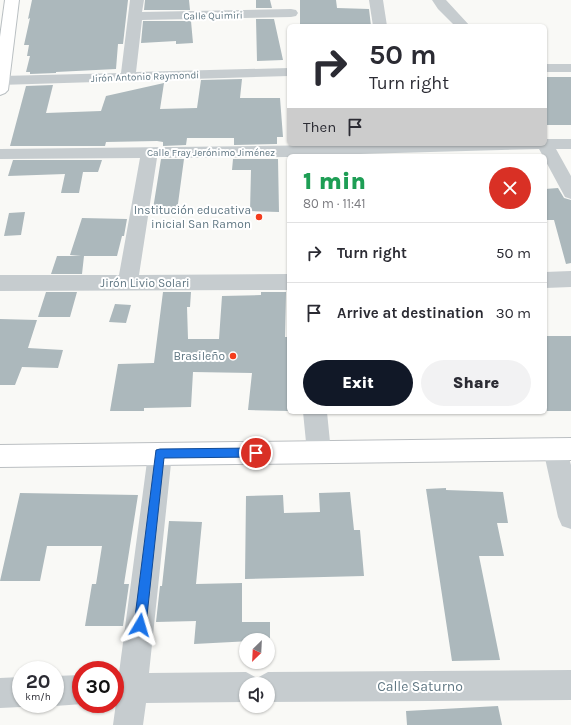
<!DOCTYPE html>
<meta charset="utf-8">
<style>
body{margin:0;font-family:Karla,sans-serif;background:#f2f2f3;color:#2b2b33;height:100vh;display:flex;flex-direction:column;font-size:15px;white-space:nowrap}
*{box-sizing:border-box;margin:0}
p{font-size:13px;color:#7c7c81}
.icon{flex:none;width:22px;height:22px;fill:none;stroke:currentColor;stroke-width:2;stroke-linecap:round;stroke-linejoin:round}
.map{position:relative;flex:1;overflow:hidden}
.panel{position:absolute;left:287px;top:154px;width:260px;height:260px;display:flex;flex-direction:column;background:#fff;border-radius:6px;box-shadow:0 1px 3px #0004}
.panel>*{flex:none}
.top-card{position:absolute;left:287px;top:24px;width:260px;height:122px;border-radius:6px;box-shadow:0 1px 3px #0004;background:#fff;color:#2b2b33;overflow:hidden}
.needle{width:26px;rotate:204deg}
.fabs{position:absolute;left:239px;top:633px;display:grid;gap:8px}
.fabs a{display:grid;place-items:center;width:36px;height:36px;border-radius:50%;background:#fff;box-shadow:0 1px 3px #0004;font-size:20px}
.speed{position:absolute;left:12px;top:661px;display:flex;gap:8px;font-size:20px;font-weight:700;text-align:center}
.speed>*{display:grid;place-content:center;width:52px;height:52px;border-radius:50%;background:#fff;box-shadow:0 1px 3px #0004;line-height:1}
.speed small{font-size:10px;font-weight:400}
.speed .limit{border:6px solid #d22;background:#fff;color:#111}
.pin{position:absolute;display:grid;place-items:center;width:34px;height:34px;color:#fff;margin:-17px;border:2px solid #fff;border-radius:50%;box-shadow:0 1px 4px #0007}
.me{position:absolute;width:44px;margin:-22px;rotate:7deg;stroke-linejoin:round;filter:drop-shadow(0 0 3px #0008)}
.turn{display:flex;align-items:center;gap:14px;height:84px;padding:0 16px;font-size:18px}
.turn .icon{width:52px;height:52px;stroke-width:2.5}
.turn b{display:block;font-size:28px;line-height:34px}
.then{display:flex;align-items:center;height:38px;padding:0 16px;background:#0003;gap:8px;font-size:15px}
.round{display:grid;place-items:center;flex:none;width:42px;height:42px;border-radius:21px;background:#f2f2f3}
.summary{display:flex;align-items:center;justify-content:space-between;height:68px;padding:0 16px}
h1{font-size:24px;font-weight:800;line-height:30px;color:#1e9e55}
.action{display:flex;gap:8px;margin-top:auto;padding:8px 16px}
.action a{flex:1;height:46px;border-radius:24px;background:#111827;color:#fff;font-size:16px;font-weight:800;line-height:46px;text-align:center}
.action a+a{background:#f2f2f3;color:#2b2b33}
ul{padding:0;list-style:none}
li{display:flex;align-items:center;gap:12px;height:60px;padding:0 16px;border-top:1px solid #e1e1e2}
li div{flex:1}
li b{display:block;font-size:15px}
li em{font-style:normal}
.map>svg:first-child{display:block}
</style>
<div class="map">
<svg width="571" height="725" viewBox="0 0 571 725">
<rect width="100%" height="100%" fill="#f9f9f6"/>
<!-- building -->
<path fill="#acb8bc" d="M32,0H128L123,44H118L116,69L56,72V73L30,74V72H26L30,56H27L29,45H24L30,18L28,19Z
M145,0H189L190,10H144Z
M256,0H270L272,8H256Z
M300,0H336L337,8L369,9L371,26H300Z
M256,19H274L283,60L257,61Z
M143,21H191L193,43L176,44V41L141,43Z
M545,77H571V125H545Z
M242,79L240,98H280L283,137H277V144L234,145V138H187L186,145L163,146V142L157,141L106,142L105,146H10L26,86L53,85L46,113L101,111L106,96L164,83L160,109L197,108L201,80Z
M161,159H184L177,211H165L153,209Z
M233,159H278L279,212L250,211L251,170H232Z
M13,160H102L98,172H83L79,193H61L65,174L8,176Z
M558,188L564,198L571,200V263L566,264L554,220H545V189Z
M25,212L21,235L4,236L9,213Z
M82,218L127,219L124,236H122L117,256H84L82,274H51L57,256H81L70,255Z
M46,292H77L70,317H38Z
M163,292H191L190,307H187L188,339H219L222,296L261,295V292H286L285,337H288L287,363H289V411L248,410L252,373L193,372L191,407L144,408V411H110L118,364L154,363Z
M115,304L131,305L126,323L109,322Z
M0,319L37,320L28,348L63,350L58,368L22,367L15,385H0Z
M545,336H571V411H547L545,403Z
M446,488V490L503,492L508,523H497L504,556H479L500,660L452,661L426,489Z
M350,492L354,530H360L364,576L245,579L246,496L283,495L284,513L320,512L319,493Z
M20,493L138,495L124,584H129L123,626H85L92,584H96L102,546H47L40,581H0Z
M169,521L202,522L196,584L242,583V622H270V663L246,662H268V640L194,644L196,621L156,622L160,586H162Z
M498,706L502,725H407L406,711Z"/>
<g fill="none" stroke-linecap="round" stroke-linejoin="round">
<!-- major casing -->
<g stroke="#b9bfc2" stroke-width="2">
<path id="major" d="M5,0H19L8,90L5,93L0,95V37Z"/>
</g>
<!-- highway casing -->
<g stroke="#bbbfc2" stroke-width="2">
<path id="highway" d="M571,438V460L0,467V445Z"/>
</g>
<!-- minor -->
<path fill="#c6cccf" fill-rule="evenodd" d="M130,0H144L142,12L291,9L296,10L298,13L296,16L291,17L142,20L136,72L289,68V76L0,85V77L2,76L121,73Z
M369,0H383L387,26H373Z
M432,0H446L470,26H455L438,9Z
M545,64H571V72H545Z
M545,139H571V149H556L571,176V199L565,197L545,160V156H543L539,149L289,156V157L157,158L139,275L289,274V290L0,291V275H119L140,158L0,159V149C182,147 363,144 545,144Z
M571,271V287L545,288V272Z
M303,412H327L331,452L328,460L319,463L310,460L307,452Z
M555,438L564,441L571,465V529L562,526L558,517L543,449L546,441Z
M160,443L169,446L172,454L149,673L246,672L257,678L268,672L571,670V700L268,702V684H246V702L146,703L143,725H113L116,703L115,673H119L148,454L151,446Z
M81,675V704H83L55,706L50,704H55V676Z
M21,677V704H28L21,707L0,708V678Z"/>
<!-- major -->
<use href="#major" fill="#fff" fill-rule="evenodd"/>
<!-- highway -->
<use href="#highway" fill="#fff" fill-rule="evenodd"/>
</g>
<!-- route -->
<path fill="#1a73e8" stroke="#114b97" d="M256,448L259,449L260,453L259,456L256,457L164,458L146,625L144,629L140,631L136,629L134,625L156,450L160,449Z"/>
<!-- markers -->
<g fill="#f43c1c" stroke="#fff" stroke-width="1.5">
<circle cx="259" cy="217" r="4"/>
<circle cx="233" cy="356" r="4"/>
</g>
<g text-anchor="middle" stroke-width="4" stroke-linejoin="round" paint-order="stroke">
<!-- far-street labels -->
<g font-size="10" fill="#617884" stroke="#fff">
<text transform="translate(213 15) rotate(-1)" y="4">Calle Quimiri</text>
<text transform="translate(145 76) rotate(-2)" y="4">Jirón Antonio Raymondi</text>
<text x="211" y="156">Calle Fray Jerónimo Jiménez</text>
</g>
<!-- poi labels -->
<g font-size="12" fill="#617884" stroke="#fff" text-anchor="end">
<text x="251" y="214">Institución educativa<tspan x="251" dy="14">inicial San Ramon</tspan></text>
<text x="225" y="360">Brasileño</text>
</g>
<!-- street labels -->
<g font-size="12" fill="#617884" stroke="#fff">
<text x="145" y="287">Jirón Livio Solari</text>
</g>
<!-- near-street labels -->
<g font-size="14" fill="#617884" stroke="#fff">
<text x="420" y="691">Calle Saturno</text>
</g>
</g>
</svg>
<div class="fabs">
<a><svg class="needle" viewBox="-14 -14 28 28"><path d="M0-13l5 13h-10z" fill="#e53935"/><path d="M0 13l5-13h-10z" fill="#7c7c81"/></svg></a>
<a><svg class="icon" aria-label="sound" viewBox="0 0 24 24"><path d="M4 9h4l5-4v14l-5-4H4zM17 9q2 3 0 6"/></svg></a>
</div>
<div class="speed"><div>20<small>km/h</small></div><div class="limit">30</div></div>
<div class="pin" style="left:256px;top:453px;background:#d93025"><svg class="icon" aria-label="arrive" viewBox="0 0 24 24"><path d="M6 21V4h12l-3 4 3 4H6"/></svg></div>
<svg class="me" style="left:140px;top:625px" viewBox="-20 -20 40 40"><path d="M0-17L14 15 0 8-14 15z" fill="#1a73e8" stroke="#fff" stroke-width="4"/></svg>
<div class="top-card">
<div class="turn"><svg class="icon" aria-label="right" viewBox="0 0 24 24"><path d="M7 20v-9h11M14 6l5 5-5 5"/></svg><div><b>50 m</b>Turn right</div></div>
<div class="then">Then<svg class="icon" aria-label="arrive" viewBox="0 0 24 24"><path d="M6 21V4h12l-3 4 3 4H6"/></svg></div>
</div>
<section class="panel">
<div class="summary"><div><h1>1 min</h1><p>80 m · 11:41</p></div><a class="round" style="background:#d93025;color:#fff"><svg class="icon" aria-label="close" viewBox="0 0 24 24"><path d="M6 6l12 12M18 6L6 18"/></svg></a></div>
<ul>
<li><svg class="icon" aria-label="right" viewBox="0 0 24 24"><path d="M7 20v-9h11M14 6l5 5-5 5"/></svg><div><b>Turn right</b></div><em>50 m</em></li>
<li><svg class="icon" aria-label="arrive" viewBox="0 0 24 24"><path d="M6 21V4h12l-3 4 3 4H6"/></svg><div><b>Arrive at destination</b></div><em>30 m</em></li>
</ul>
<div class="action"><a>Exit</a><a>Share</a></div>
</section>
</div>
